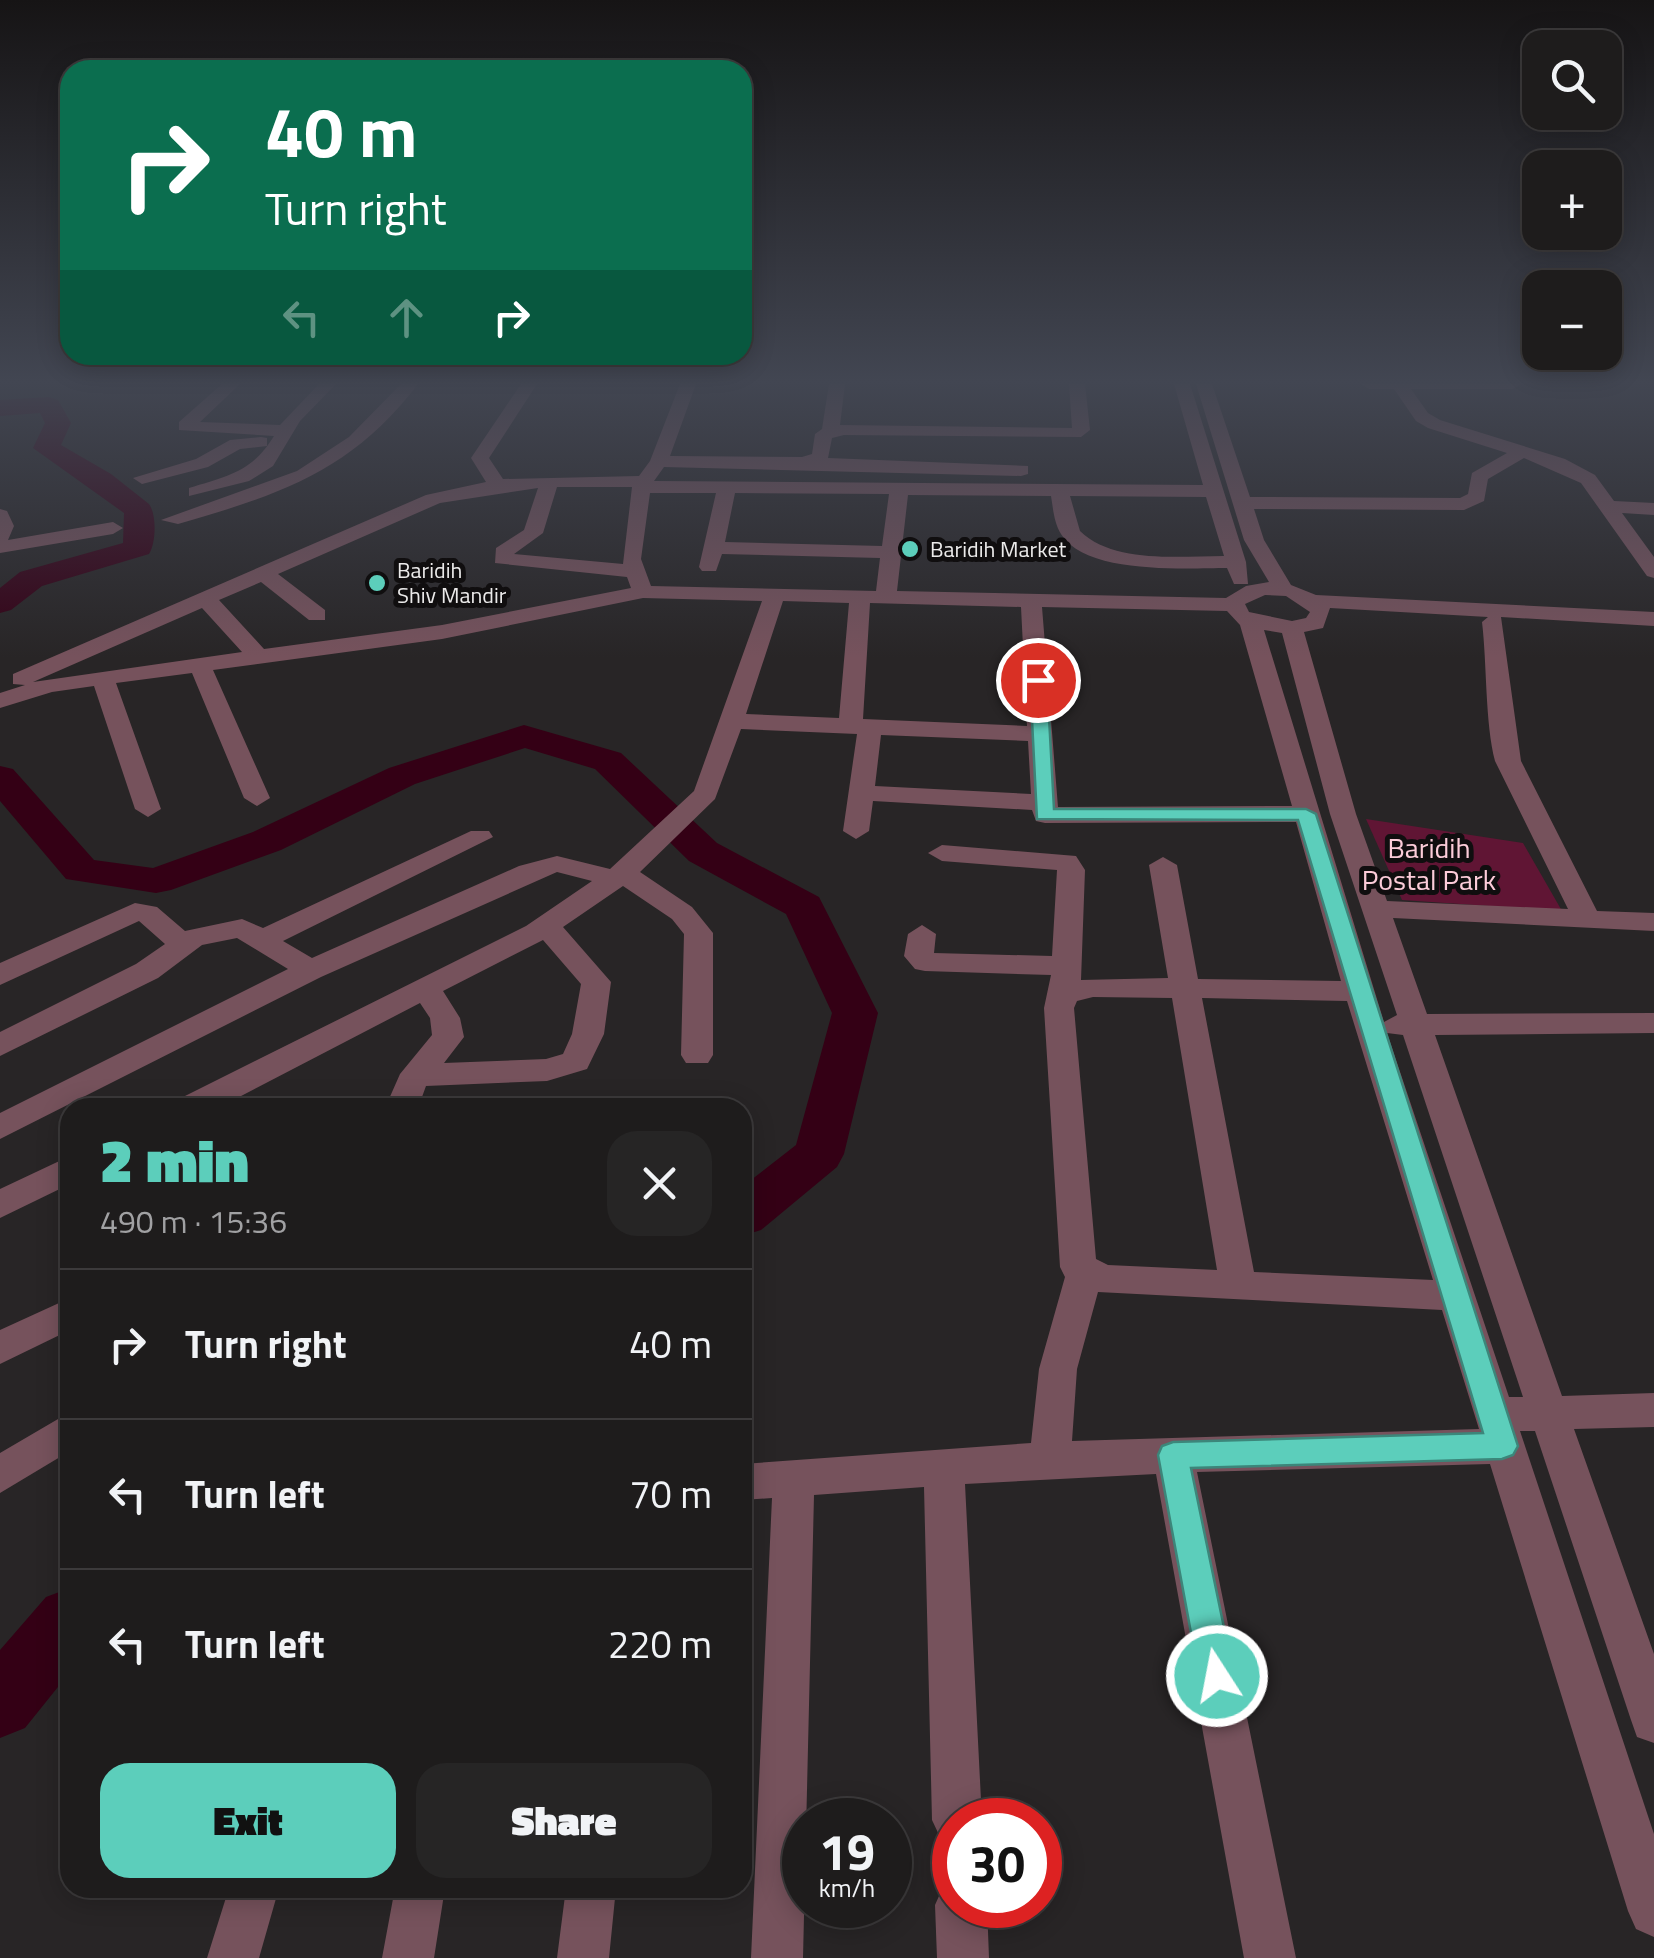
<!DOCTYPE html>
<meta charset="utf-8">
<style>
body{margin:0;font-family:"Titillium Web",sans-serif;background:#262525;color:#f1f3f6;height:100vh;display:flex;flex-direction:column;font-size:38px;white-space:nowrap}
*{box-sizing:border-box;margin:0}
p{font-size:32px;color:#a1a1a3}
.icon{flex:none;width:55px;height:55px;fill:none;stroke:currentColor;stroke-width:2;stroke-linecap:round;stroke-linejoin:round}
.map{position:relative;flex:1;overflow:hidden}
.panel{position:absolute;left:60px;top:1098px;width:692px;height:800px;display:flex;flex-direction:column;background:#1e1c1c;border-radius:30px;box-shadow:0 5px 25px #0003,0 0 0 2px #3c3a3b}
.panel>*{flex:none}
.guide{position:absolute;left:60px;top:60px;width:692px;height:305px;border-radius:30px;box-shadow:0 5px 25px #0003,0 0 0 2px #3c3a3b;background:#0b6e4f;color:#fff;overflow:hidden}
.fabs{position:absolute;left:1522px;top:30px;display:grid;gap:20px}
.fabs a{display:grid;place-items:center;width:100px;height:100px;border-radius:20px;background:#1e1c1c;box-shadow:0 5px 25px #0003,0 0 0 2px #3c3a3b;font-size:50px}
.speed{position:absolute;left:782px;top:1798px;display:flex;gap:20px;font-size:50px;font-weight:700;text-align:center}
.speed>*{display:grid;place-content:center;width:130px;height:130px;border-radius:50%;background:#1e1c1c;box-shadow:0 5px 25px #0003,0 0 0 2px #3c3a3b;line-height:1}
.speed small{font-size:25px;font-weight:400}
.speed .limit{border:15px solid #d22;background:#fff;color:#111}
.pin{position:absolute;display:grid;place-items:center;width:85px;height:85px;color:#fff;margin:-42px;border:5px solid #fff;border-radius:50%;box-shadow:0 2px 10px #0007}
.me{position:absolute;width:110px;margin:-55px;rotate:349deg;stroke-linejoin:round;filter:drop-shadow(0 0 8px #0008)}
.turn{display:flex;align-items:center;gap:35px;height:210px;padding:0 40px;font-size:45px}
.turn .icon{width:130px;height:130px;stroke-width:2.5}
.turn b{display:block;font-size:70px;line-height:85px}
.lanes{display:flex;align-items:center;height:95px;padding:0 40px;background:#0003;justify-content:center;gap:50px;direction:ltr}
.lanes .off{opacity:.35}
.round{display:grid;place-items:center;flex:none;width:105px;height:105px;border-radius:30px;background:#262525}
.headline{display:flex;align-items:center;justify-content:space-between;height:170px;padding:0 40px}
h1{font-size:60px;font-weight:800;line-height:75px;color:#5ccebb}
.action{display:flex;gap:20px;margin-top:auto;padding:20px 40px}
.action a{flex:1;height:115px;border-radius:30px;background:#5ccebb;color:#111;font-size:40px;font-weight:800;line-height:115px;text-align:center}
.action a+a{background:#262525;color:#f1f3f6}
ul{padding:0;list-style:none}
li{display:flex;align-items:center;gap:30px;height:150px;padding:0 40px;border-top:2px solid #3c3a3b}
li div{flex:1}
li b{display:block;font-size:38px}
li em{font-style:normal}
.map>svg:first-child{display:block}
</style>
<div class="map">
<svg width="1654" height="1958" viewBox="0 0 1654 1958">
<rect width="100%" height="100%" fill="#282526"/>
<!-- green -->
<path fill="#601534" d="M1366,819L1523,843L1562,911L1402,900Z"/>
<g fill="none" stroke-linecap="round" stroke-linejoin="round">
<!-- river -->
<path fill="#340015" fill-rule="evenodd" d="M49,397L58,400L71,423L61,445L111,474L149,504C157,515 156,543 149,554L42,586L11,610L0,613V588L20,572L123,543L124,513L33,448L45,423L40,413L0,416V400Z
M524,725L621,753L717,843L819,897L878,1013L844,1154L837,1167L761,1230L742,1236V1187L796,1145L832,1013L786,914L689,861L595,769L525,748L415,784L281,850L171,890L156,893L66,879L0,801V766L13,769L94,860L153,868L253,832L389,768Z
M70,1588V1672L25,1728L0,1738V1650L46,1597Z"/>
<!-- minor -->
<path fill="#76525c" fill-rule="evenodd" d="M222,384H240L200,422L280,425L319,384H336L300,421L273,466L249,481L189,496V488C228,476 252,472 274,436L179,430V422Z
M401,384H418C352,471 279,495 178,524L161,520L297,471L349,437Z
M521,384H537L489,458L503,479L639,476L650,461L680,384H696L670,456L802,457L812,454L815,434L822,429L829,384H845L840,425L1072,428L1069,384H1085L1090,430L1081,437L844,435L832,438L828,458L1028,466V474L1021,476L664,467L654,481L1203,485L1174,384H1190L1246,562L1248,584H1234L1227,568C1185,568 1086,575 1061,534C1054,523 1053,508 1051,496L908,495L897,591L1226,598L1246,586L1269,582L1244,540L1196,384H1212L1250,497L1460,498L1468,494L1472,473L1507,453L1428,428L1416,421L1394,389H1369L1361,384H1521L1513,389H1411L1428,413L1440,420L1565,459L1595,475L1614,501L1654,503V515L1622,513L1654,557V578L1647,576L1581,483L1524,458L1488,479L1484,501L1464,510L1254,509L1264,540L1291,585L1316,595L1654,612V626L1501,617L1521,761L1597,911L1654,913V931L1393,918L1427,1014L1654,1013V1033L1435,1035L1562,1396L1654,1393V1427L1574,1429L1654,1654V1743L1637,1737L1631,1720L1535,1431H1520L1654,1834V1937L1636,1929L1628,1911L1490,1464L1197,1472L1296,1958H1244L1156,1474L965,1484L982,1820H955V1844L940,1837L932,1820L924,1487L814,1495L803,1958H751L772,1498L742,1500V1464L1031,1443L1039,1369L1065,1277L1060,1267L1044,1008L1051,975L925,971L915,969L904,956L908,934L922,925L936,934L934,953L1052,956L1057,870L942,861L928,853L942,845L1076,856L1085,870L1081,980L1168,978L1149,865L1163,857L1177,865L1198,979L1341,981L1296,822L1045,823L1036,821L1032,810L873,801L869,831L856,839L843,831L857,734L741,729L715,799L640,872L692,907L713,933V1055L708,1063H686L681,1055L684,934L672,919L623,886L563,927L611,982L604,1034L587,1069L547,1081L426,1086L418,1108H385L400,1074L432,1035L430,1018L420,1003L218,1108H173L177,1100L526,926L592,881L557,872L321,977L0,1139V1113L288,969L237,938L202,945L158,978L0,1056V1032L136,964L165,944L139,921L0,985V963L135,903L157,907L185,931L242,919L263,928L471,831H489L493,837L283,941L312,958L519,866L557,856L610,869L694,791L762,601L643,598L442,639L213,670L270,798L257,806L244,798L192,673L116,683L161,809L148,817L135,809L94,686L52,692L0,708V693L25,685L13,684V674L426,495L486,482L471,458ZM557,487H632L623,564L514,554L543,533ZM538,488L524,530L496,548L495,563L627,577L631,588L442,625L264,649L219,600L261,582L309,620H325V610L278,574L440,503ZM650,493H716L699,567L702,571H716L722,554L880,558L876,591L651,586L641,559ZM735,493L889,494L882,546L725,542ZM1070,496L1206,497L1224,556C1179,556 1114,564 1080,531ZM1265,595L1286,596L1310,612L1306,618L1292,621L1249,612L1245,604ZM783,601L849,603L839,718L746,714ZM870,603L1021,607L1027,726L863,719ZM1042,607L1227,611L1240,625L1292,806L1058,807ZM202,608L242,652L33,682ZM1330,608L1488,617L1482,622C1487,664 1485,723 1495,761L1568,909L1387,901L1356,814L1304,632L1323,628ZM1264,630L1282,633L1330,814L1397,1015L1384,1022ZM881,735L1028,741L1031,794L875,786ZM543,940L581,984L572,1034L563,1054L546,1059L444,1063L464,1037L460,1018L443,991ZM1093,997L1172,998L1217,1270L1108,1265L1096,1259L1074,1008L1077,1001ZM1202,998L1347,1001L1433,1280L1254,1272ZM1387,1033L1403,1035L1523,1397H1509ZM1098,1292L1442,1310L1479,1429L1072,1441L1077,1369Z
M261,437L267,438V446L240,449L208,467L142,484L133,478L196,459L230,440Z
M0,509L7,511L14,526L8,540L113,522L123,528L113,534L0,553Z
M70,1156V1184L0,1218V1189Z
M70,1298V1330L0,1364V1330Z
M70,1412V1451L0,1493V1453Z
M955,1882V1905H987L989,1958H937L935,1905L943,1887Z
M229,1888H279L259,1958H207Z
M395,1888H445L434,1958H382Z
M566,1888H616L609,1958H557Z"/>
</g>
<!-- sky -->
<linearGradient id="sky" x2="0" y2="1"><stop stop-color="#161415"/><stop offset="0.58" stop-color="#424652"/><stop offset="1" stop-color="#424652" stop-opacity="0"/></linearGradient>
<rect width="1654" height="658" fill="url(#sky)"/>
<!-- route -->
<path fill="#5ccebb" stroke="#3c867a" stroke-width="2.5" d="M1038,674L1047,680L1054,809H1306L1316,814L1518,1446L1513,1455L1502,1459L1191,1468L1234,1676L1229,1688L1217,1693L1204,1688L1199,1676L1158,1455L1162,1446L1173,1442L1483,1433L1298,820L1037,819L1030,680Z"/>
<!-- markers -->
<g fill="#5ccebb" stroke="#100e0f" stroke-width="4">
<circle cx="910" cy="549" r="10"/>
<circle cx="377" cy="583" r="10"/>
</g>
<g text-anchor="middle" stroke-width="10" stroke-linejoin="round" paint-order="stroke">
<!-- far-poi labels -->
<g font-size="22" fill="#ebeaea" stroke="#100e0f" text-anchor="start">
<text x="930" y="557">Baridih Market</text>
<text x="397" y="578">Baridih<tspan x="397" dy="25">Shiv Mandir</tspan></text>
</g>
<!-- park labels -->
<g font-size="28" fill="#fcccd9" stroke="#100e0f">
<text x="1429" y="858">Baridih<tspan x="1429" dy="32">Postal Park</tspan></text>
</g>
</g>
</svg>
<div class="fabs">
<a><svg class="icon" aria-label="search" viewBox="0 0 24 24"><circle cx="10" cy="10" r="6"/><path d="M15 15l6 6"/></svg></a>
<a>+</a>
<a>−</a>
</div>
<div class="speed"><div>19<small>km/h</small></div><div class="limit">30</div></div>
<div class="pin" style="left:1038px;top:680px;background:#d93025"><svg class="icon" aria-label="arrive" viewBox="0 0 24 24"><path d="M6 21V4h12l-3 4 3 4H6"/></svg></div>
<svg class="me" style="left:1217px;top:1676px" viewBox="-20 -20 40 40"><circle r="17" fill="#5ccebb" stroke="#fff" stroke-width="3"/><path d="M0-11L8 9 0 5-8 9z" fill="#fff"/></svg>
<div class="guide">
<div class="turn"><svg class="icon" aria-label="right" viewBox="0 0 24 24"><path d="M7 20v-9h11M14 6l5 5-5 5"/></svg><div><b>40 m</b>Turn right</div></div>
<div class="lanes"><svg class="icon off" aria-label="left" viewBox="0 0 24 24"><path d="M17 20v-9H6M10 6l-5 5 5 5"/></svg><svg class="icon off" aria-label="ahead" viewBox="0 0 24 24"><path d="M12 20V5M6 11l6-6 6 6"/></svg><svg class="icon" aria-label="right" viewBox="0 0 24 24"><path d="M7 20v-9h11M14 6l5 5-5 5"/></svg></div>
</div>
<section class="panel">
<div class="headline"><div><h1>2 min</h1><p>490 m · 15:36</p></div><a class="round"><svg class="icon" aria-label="close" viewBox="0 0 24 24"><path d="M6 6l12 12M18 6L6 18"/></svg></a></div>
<ul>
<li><svg class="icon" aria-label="right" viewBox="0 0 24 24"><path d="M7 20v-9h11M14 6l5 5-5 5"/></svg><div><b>Turn right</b></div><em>40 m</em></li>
<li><svg class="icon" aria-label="left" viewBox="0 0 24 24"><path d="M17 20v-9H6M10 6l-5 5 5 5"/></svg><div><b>Turn left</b></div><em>70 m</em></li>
<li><svg class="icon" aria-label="left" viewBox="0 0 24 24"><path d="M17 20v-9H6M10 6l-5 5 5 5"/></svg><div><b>Turn left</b></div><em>220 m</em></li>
</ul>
<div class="action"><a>Exit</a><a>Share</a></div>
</section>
</div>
